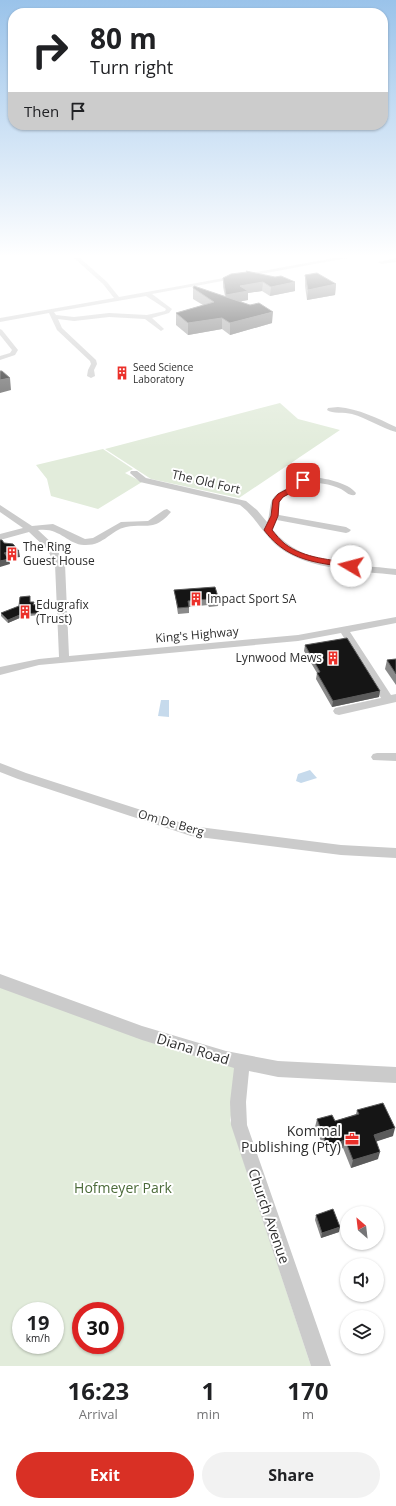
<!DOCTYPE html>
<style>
body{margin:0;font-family:"Open Sans",sans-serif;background:#f2f2f2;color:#202124;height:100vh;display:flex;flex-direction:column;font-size:15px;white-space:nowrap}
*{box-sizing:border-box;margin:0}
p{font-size:13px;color:#757577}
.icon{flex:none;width:22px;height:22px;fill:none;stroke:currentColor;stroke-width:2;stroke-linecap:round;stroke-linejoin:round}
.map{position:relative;height:1366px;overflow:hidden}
.details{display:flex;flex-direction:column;background:#fff;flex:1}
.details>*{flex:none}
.banner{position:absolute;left:8px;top:8px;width:380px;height:122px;border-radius:16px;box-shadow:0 1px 3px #0004;background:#fff;color:#202124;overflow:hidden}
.needle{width:26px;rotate:332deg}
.controls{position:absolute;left:340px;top:1206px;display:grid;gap:8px}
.controls a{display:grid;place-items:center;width:44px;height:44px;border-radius:50%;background:#fff;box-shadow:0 1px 3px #0004;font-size:20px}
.speed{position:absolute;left:12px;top:1302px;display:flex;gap:8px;font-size:20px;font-weight:700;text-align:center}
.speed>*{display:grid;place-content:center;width:52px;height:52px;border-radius:50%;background:#fff;box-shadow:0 1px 3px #0004;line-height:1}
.speed small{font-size:10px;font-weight:400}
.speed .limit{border:6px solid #d22;background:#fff;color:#111}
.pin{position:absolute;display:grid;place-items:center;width:34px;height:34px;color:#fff;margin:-17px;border-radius:8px;box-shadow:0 2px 6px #0006}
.me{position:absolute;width:44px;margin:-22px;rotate:278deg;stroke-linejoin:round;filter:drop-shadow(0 0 3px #0008)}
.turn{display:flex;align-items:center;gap:14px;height:84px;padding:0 16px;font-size:18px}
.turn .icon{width:52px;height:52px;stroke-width:2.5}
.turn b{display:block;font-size:28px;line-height:34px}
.then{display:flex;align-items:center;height:38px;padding:0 16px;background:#0003;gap:8px;font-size:15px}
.eta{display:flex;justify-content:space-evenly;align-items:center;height:68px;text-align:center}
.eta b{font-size:24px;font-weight:700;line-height:28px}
.action{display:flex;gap:8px;margin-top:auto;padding:8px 16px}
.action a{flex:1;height:46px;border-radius:24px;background:#d93025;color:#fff;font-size:16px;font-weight:700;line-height:46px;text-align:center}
.action a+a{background:#f2f2f2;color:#202124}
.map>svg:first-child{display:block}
</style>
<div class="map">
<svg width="396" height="1366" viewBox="0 0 396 1366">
<rect width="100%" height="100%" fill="#fff"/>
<!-- green -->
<path fill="#e2ecdb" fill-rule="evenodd" d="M280,403L298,419L340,430L239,498L151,479L105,449Z
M103,449L133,469L125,473L142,482L98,509L51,496L47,479L36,465Z
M0,980L242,1063L230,1120L311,1366H0ZM21,1311H55V1345H21ZM81,1311H115V1345H81Z"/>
<!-- water -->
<path fill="#c6daec" d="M161,700H169V717L158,716Z
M310,770L317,778L301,783L296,781L298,774Z"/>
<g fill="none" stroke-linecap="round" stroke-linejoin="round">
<!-- minor -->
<path fill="#cbcbcb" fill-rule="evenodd" d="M74,258H80L107,282L119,297L334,258H347L152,294L172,309L169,313L152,318L163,328L164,329L161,331L145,319L109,317L74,321L58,319L62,328L96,360L97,364L94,370L95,376L91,378L87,376L88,370L91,364L90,361L57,330L49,313L0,322V318L114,298L103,284ZM146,296L166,309L165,311L147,315L109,313L74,317L56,315L54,312Z
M396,258V262L381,264L378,262Z
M0,329L2,330L18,350L15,355L0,360V356L10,353L12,350L0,335Z
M338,407C359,409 377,418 396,427V432C381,428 367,418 352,414C345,412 332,414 327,410L328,408Z
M131,471H137L146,478L246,501L257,510L267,522C270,516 269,507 272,500C278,489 292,489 300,478C314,475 347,481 356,493L355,495C349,496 346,492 341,489C330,484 317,482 305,482C299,492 284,493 280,502C279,506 279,511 279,515L346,527L351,530L349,532L346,533L277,520L273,530C302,566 353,564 396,569V575C361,571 309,570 280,548C264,536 256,517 240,505L140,482L130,473Z
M0,505L32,526L53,524L85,539L93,538L121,522L148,521L164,510L167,509L171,512C154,532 146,523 126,527C111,530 104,546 84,545C67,544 60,527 38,530L54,545L65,564L69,656L298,635L396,617V623L350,632L391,695L396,694V702L339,715L335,714L333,711L335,708L381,698L341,633L298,641L39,665L0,675V667L39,659L59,657L55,564L47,549L29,532L0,540V534L23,528L0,512Z
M377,753H396V761L373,760L371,757L373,754Z
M0,763L26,773L191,826L341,845L396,848V858L341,855L191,836L18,779L0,772Z
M0,974L142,1026L226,1051L278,1061L396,1067V1083L278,1077L249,1071L246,1102L247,1125L331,1366H311L231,1125L230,1102L234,1068L142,1040L0,988Z"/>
</g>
<!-- wall -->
<path fill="#8a8a8a" d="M246,271L295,282V291L270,296L262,291L248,293V300L241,301L272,323L230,335L222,329L188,335L176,325V313L203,305L193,299V288L225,296L223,287V278L246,272Z
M305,275L336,284L335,295L307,300L305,286Z
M174,590L219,600L218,606L209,607L208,605L189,607V613L178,614L175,595Z
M30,596V602H34V604L39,607L38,615L22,617L8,623L1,616V613L19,606Z
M305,645L379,697L332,707L316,679L317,673L304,651Z
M396,659V685L385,669L387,660Z
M357,1110L393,1136L376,1141L378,1159L351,1168L343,1148L326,1153L315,1127L317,1119L335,1121L356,1114Z
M316,1215L339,1232L321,1238L315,1220Z"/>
<!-- shaded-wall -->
<path fill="#5b5b5b" d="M263,282L262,291L248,293V300L226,304V295L240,286Z
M295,282V291L270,296L271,287Z
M336,284L335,295L307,300L308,290Z
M273,312L272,323L230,335V323Z
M222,318V329L188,335V323Z
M10,378L11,390L0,393V380Z
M19,551L20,557L5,559L4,553Z
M9,559L10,564L0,567V561Z
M22,614V617L8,623V620Z
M380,691L379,697L332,707L333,701Z
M395,1128L393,1136L372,1143L374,1135Z
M345,1140L343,1148L326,1153L327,1146Z
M380,1152L378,1159L351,1168L353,1160Z
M340,1227L339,1232L321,1238L322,1233Z"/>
<!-- building -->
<path fill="#151515" stroke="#5b5b5b" d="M246,271L275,277L281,276L295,282L271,287L263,282L240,286L248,291L226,295L223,278L231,274L247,272Z
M317,273L336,284L308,290L305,275Z
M194,286L250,305L259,303L273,312L230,323L222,318L188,323L176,313L214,302L193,288Z
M0,371H2L10,378L0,380Z
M0,540H2L4,543L13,544L19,551L4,553L9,559L0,561Z
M215,587L219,600L209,601V599L188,601L189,607L178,608L174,590Z
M30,596V602H34L33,605L39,604L38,613L22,614L8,620L1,613L19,606L20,597Z
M347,638L380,691L333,701L317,673L320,672L305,645Z
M396,659V674L387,660Z
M383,1103L395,1128L374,1135L380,1152L353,1160L345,1140L327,1146L317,1119L332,1115L335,1121L359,1114L357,1110Z
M333,1209L340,1227L322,1233L316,1215Z"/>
<!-- sky -->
<linearGradient id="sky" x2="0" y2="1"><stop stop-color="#9ac3ea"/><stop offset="0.57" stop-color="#fff"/><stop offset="1" stop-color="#fff" stop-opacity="0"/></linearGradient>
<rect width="396" height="449" fill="url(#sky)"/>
<!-- route -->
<path fill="#d93025" stroke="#8d1f18" d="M303,478L307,480L300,488L283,497L279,502L278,516L272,530C276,535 280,540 285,544C305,559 331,559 354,564V568C347,569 339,566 332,565C304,561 282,554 264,530L271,516L273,500L278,494L295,485L301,479Z"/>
<!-- icons -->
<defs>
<g id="building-bare" transform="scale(1.08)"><path d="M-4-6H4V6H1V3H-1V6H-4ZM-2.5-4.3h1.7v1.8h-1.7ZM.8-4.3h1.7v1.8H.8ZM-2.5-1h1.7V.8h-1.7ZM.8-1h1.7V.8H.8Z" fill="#eb302a" stroke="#fff" stroke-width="2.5" paint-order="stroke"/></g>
<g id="office-bare" transform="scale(1.08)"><path d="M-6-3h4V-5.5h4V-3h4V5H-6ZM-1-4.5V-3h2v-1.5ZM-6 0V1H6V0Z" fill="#eb302a" stroke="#fff" stroke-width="2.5" paint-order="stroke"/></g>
</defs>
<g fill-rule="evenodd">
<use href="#building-bare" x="122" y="373"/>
<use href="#building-bare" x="12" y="554"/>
<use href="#building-bare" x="196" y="599"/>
<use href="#building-bare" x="25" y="612"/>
<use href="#building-bare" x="333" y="658"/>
<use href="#office-bare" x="352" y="1139"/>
</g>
<g text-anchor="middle" stroke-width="4" stroke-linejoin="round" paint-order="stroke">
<!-- far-poi labels -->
<g font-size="10" fill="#2e2e2e" stroke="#fff" text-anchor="start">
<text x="133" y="371">Seed Science<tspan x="133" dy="12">Laboratory</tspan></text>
</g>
<!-- street labels -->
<g font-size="12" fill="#2e2e2e" stroke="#fff">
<text transform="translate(206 482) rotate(13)" y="4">The Old Fort</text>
<text transform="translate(197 635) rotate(-5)" y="4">King's Highway</text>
<text transform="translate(171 823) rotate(16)" y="4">Om De Berg</text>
</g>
<!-- poi labels -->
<g font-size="12" fill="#2e2e2e" stroke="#fff" text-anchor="start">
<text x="23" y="551">The Ring<tspan x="23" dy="14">Guest House</tspan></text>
<text x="207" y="603">Impact Sport SA</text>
<text x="36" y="609">Edugrafix<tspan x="36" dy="14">(Trust)</tspan></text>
<text x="322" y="662" text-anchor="end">Lynwood Mews</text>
</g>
<!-- near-street labels -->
<g font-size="14" fill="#2e2e2e" stroke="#fff">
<text transform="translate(193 1049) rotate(17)" y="5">Diana Road</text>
<text transform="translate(269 1216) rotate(71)" y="5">Church Avenue</text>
</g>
<!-- near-poi labels -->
<g font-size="14" fill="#2e2e2e" stroke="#fff" text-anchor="end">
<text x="341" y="1136">Kommal<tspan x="341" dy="16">Publishing (Pty)</tspan></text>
</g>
<!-- near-park labels -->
<g font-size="14" fill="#4c6b3a" stroke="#fff">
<text x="123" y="1193">Hofmeyer Park</text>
</g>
</g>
</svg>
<div class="controls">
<a><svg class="needle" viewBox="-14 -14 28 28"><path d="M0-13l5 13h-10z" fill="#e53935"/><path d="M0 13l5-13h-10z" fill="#757577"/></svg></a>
<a><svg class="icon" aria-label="sound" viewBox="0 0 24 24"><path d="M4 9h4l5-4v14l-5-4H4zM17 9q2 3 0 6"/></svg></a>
<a><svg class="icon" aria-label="layers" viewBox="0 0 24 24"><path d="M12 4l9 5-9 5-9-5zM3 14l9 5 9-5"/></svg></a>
</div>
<div class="speed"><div>19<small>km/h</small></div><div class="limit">30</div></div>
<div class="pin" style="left:303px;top:480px;background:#d93025"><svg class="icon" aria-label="arrive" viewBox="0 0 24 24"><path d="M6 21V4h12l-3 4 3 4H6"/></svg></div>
<svg class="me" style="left:351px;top:566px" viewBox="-20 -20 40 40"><circle r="19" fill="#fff"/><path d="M0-13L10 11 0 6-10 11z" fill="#d93025"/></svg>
<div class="banner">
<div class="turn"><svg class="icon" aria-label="right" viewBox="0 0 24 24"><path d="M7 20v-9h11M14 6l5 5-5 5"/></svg><div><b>80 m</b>Turn right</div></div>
<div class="then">Then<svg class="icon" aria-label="arrive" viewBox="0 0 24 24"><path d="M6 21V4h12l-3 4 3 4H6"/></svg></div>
</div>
</div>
<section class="details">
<div class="eta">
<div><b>16:23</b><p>Arrival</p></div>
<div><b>1</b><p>min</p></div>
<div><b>170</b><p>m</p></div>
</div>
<div class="action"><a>Exit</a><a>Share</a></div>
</section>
